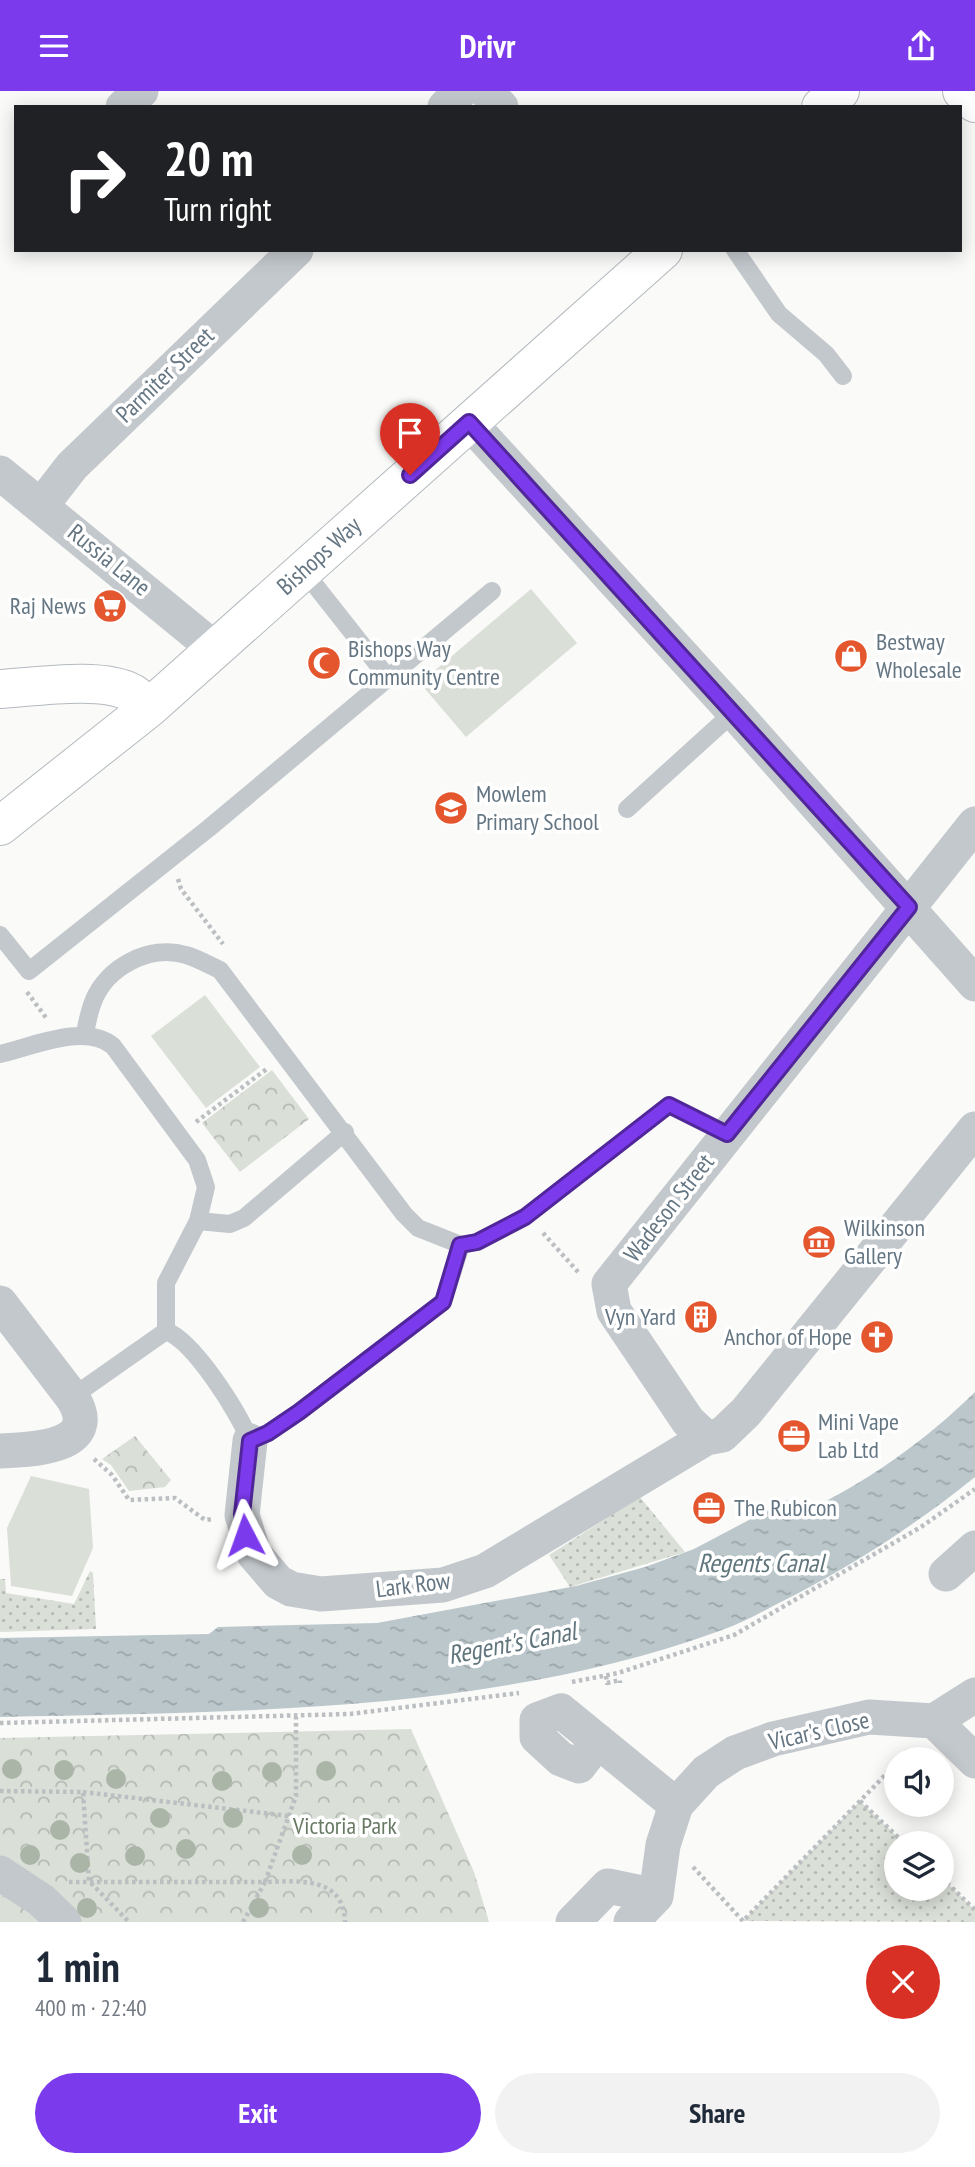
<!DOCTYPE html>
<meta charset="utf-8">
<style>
body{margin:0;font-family:"PT Sans Narrow",sans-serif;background:#f2f2f3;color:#1f2937;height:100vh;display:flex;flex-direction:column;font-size:26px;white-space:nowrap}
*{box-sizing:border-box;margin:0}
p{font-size:23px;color:#747a83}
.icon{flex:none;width:38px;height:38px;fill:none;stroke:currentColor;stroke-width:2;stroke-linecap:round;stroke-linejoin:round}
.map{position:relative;height:1831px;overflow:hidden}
.drawer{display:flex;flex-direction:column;background:#fff;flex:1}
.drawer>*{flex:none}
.hud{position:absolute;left:14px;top:14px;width:948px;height:147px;border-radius:0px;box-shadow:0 4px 18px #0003;background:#202124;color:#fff;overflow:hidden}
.buttons{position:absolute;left:884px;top:1656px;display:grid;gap:14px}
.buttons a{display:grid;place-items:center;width:70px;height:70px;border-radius:50%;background:#fff;box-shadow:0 4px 18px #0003;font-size:35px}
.pin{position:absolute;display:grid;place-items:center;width:60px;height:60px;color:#fff;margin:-72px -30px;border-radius:50% 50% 50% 0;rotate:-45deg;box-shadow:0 0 7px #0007}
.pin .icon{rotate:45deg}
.me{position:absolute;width:77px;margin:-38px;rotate:356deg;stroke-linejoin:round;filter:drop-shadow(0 0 5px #0008)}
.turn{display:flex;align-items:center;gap:24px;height:147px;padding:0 35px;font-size:32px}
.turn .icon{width:91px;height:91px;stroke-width:2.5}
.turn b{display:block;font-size:49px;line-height:60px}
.round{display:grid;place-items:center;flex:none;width:74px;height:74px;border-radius:37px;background:#f2f2f3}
.headline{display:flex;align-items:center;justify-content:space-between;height:119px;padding:0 35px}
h1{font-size:42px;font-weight:800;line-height:52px}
.cta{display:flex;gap:14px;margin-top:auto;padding:14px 35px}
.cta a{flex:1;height:80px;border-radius:42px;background:#7c3aed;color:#fff;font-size:28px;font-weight:800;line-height:80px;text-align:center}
.cta a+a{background:#f2f2f3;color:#1f2937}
header{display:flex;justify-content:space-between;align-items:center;height:91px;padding:0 35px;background:#7c3aed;color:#fff;font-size:32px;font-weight:800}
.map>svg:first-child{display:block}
</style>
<header><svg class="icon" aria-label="menu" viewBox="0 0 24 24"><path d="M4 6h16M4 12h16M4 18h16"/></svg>Drivr<svg class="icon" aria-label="share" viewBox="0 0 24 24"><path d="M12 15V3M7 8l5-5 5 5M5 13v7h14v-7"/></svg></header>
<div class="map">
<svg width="975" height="1831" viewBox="0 0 975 1831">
<defs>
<pattern id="grass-dots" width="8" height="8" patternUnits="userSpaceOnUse" patternTransform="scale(1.75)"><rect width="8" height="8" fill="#dadfd7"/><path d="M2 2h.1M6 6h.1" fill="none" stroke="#b4b9b4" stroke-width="1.8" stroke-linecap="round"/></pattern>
<pattern id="park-crowns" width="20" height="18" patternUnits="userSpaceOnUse" patternTransform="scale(1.75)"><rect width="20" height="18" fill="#dadfd7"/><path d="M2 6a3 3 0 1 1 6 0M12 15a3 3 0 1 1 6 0" fill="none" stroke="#b4b9b4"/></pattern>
<pattern id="water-ripples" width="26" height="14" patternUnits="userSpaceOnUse" patternTransform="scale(1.75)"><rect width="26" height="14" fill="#bbc7cb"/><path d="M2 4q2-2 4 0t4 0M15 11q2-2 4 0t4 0" fill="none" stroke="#9ca6aa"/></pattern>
</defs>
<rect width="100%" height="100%" fill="#fafaf8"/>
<!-- grass -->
<path fill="url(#grass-dots)" d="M640,1406L685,1461L570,1496L549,1464Z
M90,1480L93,1482L96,1538L0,1541V1488H5L6,1502L74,1513Z
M860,1710L904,1752H896V1797H942V1787L975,1819V1831L743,1830Z"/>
<!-- park -->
<path fill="url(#park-crowns)" d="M272,979L309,1028L240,1081L202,1032Z
M135,1345L171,1389L165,1396L129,1400L111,1374L102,1368Z
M411,1638L474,1781L489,1831H0V1647Z"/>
<!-- pitch -->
<path fill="#dadfd7" d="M531,498L577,552L466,646L420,592Z
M205,904L260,976L206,1017L151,945Z
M31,1385L89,1398L93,1457L72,1505L11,1495L7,1437Z"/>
<!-- water -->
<path fill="url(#water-ripples)" d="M975,1301V1386C913,1436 846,1479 775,1514C758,1523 740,1533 722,1539C492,1623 242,1620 0,1626V1547L209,1543L218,1536L377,1532L576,1495L645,1476L694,1458L787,1409L802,1422C866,1392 924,1351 975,1301Z"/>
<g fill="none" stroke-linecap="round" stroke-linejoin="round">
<!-- secondary casing -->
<g stroke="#b3babf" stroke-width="40">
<path id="secondary" d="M821,16L840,0
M0,598C34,596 103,585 132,602C138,605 144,612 149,617
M0,735L149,617L663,159"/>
</g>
<!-- primary casing -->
<g stroke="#b5babe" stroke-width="40">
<path id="primary" d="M962,0L975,12"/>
</g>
<!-- path -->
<path stroke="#bbbfc2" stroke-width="4.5" stroke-dasharray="3.5 3.5" stroke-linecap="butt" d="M178,788L181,798L223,853
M27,901L47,928
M196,1031L268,977
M543,1142L579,1182
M94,1368L112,1384L129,1409L175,1407L205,1429L212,1428
M606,1585L607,1592L620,1589V1592
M572,1591L618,1582L734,1544L921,1436L975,1398
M0,1632L350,1623L519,1602
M901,1668L908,1659
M0,1700L83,1701L89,1790L129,1831
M83,1701L289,1725
M860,1710L904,1752
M693,1776L743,1830L896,1673
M942,1787L975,1819
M69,1791H265L296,1705V1626
M243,1831L265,1791C298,1790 344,1785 345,1831"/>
<!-- lane -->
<path stroke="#c3c8cc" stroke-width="18" d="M735,159L779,223L826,263L843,285
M303,479L389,588
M627,718L734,621
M0,844L29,880L209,737L492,500
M85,942C87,932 89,921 93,911C106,876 150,853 186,864C197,867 209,874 220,879L404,1123L418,1137L461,1154
M0,963C34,955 85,932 113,955L197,1069L206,1096L198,1130L166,1192V1240
M198,1130L230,1133L244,1127L345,1041
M166,1240C194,1250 239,1322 250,1350L268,1342L299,1321L443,1211L461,1154L477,1151L525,1126L669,1014L727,1043
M72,1306L166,1240"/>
<!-- street -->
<path stroke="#c3c8cc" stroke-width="35" d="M486,0L501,16
M123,16L141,0
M445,16L461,0
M469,331L734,621L975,893
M0,382L215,558
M41,415L72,375L296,159
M0,1212L72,1306C105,1357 30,1359 0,1360
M706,1347L688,1330L614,1220L609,1193L975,733
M250,1350L242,1424L254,1463L278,1491L291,1498L321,1503L443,1494L485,1480L706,1347L722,1344L746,1321L975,1038
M946,1483L975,1457
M934,1630L975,1670
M598,1650L579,1675L561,1668L537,1646V1629L561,1620L676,1714
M0,1782L41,1809L64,1831
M573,1831L608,1795L656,1805
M631,1831L656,1805L663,1754L676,1714L706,1681L735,1662L773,1648L869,1626L934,1630L975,1604"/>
<!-- secondary -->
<use href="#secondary" stroke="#fff" stroke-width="38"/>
<!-- primary -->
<use href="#primary" stroke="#fff" stroke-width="38"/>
</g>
<!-- trees -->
<g fill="#aab4a7">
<circle cx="12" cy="1678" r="10"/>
<circle cx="64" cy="1679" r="10"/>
<circle cx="326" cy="1680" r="10"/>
<circle cx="272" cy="1681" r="10"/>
<circle cx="116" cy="1688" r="10"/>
<circle cx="222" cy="1690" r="10"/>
<circle cx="160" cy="1727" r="10"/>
<circle cx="233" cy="1727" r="10"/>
<circle cx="60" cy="1739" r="10"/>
<circle cx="186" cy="1758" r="10"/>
<circle cx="30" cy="1764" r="10"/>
<circle cx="302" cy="1764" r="10"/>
<circle cx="135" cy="1765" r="10"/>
<circle cx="80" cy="1772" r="10"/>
<circle cx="87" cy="1817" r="10"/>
<circle cx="259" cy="1817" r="10"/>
</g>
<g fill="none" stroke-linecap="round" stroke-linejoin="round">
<!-- route casing -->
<g stroke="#51269a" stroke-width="18">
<path id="route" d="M245,1444L242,1423L250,1350L268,1342L299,1321L443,1211L460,1154L477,1151L525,1126L669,1014L727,1043L909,816L469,331L410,384"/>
</g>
<!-- route -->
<use href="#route" stroke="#7c3aed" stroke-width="12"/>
</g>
<!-- icons -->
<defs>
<g id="supermarket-disc" transform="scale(1.75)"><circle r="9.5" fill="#e4572e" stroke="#fff"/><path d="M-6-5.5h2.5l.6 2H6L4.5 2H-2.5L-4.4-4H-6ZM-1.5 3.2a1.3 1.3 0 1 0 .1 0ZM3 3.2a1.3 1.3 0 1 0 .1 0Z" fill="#fff"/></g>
<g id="shop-disc" transform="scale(1.75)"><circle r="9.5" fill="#e4572e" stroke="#fff"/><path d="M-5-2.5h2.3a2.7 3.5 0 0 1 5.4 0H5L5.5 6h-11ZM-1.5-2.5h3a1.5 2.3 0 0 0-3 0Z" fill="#fff"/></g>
<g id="mosque-disc" transform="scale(1.75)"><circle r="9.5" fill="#e4572e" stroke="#fff"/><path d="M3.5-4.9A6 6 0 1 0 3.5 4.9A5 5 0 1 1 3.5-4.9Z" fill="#fff"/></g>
<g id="school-disc" transform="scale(1.75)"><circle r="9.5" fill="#e4572e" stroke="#fff"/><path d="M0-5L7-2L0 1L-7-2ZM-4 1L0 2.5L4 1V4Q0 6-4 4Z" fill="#fff"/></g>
<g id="museum-disc" transform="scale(1.75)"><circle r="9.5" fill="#e4572e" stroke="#fff"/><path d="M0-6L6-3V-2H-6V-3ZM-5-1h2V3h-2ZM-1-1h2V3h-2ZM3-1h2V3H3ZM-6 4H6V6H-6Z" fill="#fff"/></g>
<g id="building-disc" transform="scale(1.75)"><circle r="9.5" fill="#e4572e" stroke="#fff"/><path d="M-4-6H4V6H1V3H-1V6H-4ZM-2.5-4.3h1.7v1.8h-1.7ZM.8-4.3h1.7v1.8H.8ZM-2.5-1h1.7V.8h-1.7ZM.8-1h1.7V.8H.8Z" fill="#fff"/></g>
<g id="church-disc" transform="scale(1.75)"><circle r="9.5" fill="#e4572e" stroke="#fff"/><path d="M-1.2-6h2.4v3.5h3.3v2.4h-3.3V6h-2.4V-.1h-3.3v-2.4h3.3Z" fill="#fff"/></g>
<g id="office-disc" transform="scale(1.75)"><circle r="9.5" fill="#e4572e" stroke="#fff"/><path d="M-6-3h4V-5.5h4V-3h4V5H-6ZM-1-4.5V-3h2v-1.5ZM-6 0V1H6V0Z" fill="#fff"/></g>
</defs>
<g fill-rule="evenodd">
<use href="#supermarket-disc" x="110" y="515"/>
<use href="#shop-disc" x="851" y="565"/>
<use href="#mosque-disc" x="324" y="572"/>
<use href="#school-disc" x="451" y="717"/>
<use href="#museum-disc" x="819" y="1151"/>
<use href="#building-disc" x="701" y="1226"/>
<use href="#church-disc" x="877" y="1246"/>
<use href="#office-disc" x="794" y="1345"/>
<use href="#office-disc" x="709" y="1417"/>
</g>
<g text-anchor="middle" stroke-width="7" stroke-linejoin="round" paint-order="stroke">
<!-- street labels -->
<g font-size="24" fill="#657683" stroke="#fff">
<text transform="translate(165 284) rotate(-44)" y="8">Parmiter Street</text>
<text transform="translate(319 465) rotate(-42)" y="8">Bishops Way</text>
<text transform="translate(109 469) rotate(39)" y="8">Russia Lane</text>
<text transform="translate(669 1117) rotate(-52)" y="8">Wadeson Street</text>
<text transform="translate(413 1494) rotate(-7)" y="8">Lark Row</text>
<text transform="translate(819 1640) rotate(-13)" y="8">Vicar's Close</text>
</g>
<!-- poi labels -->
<g font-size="24" fill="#657683" stroke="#fff" text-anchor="start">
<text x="86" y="523" text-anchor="end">Raj News</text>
<text x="876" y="559">Bestway<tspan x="876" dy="28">Wholesale</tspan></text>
<text x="348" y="566">Bishops Way<tspan x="348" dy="28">Community Centre</tspan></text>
<text x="476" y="711">Mowlem<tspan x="476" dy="28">Primary School</tspan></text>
<text x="844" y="1145">Wilkinson<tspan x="844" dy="28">Gallery</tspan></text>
<text x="676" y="1234" text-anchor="end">Vyn Yard</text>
<text x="852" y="1254" text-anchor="end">Anchor of Hope</text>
<text x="818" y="1339">Mini Vape<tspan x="818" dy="28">Lab Ltd</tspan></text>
<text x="734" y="1425">The Rubicon</text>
</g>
<!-- park labels -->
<g font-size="24" fill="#687a64" stroke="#fff">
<text x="345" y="1743">Victoria Park</text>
</g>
<!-- water labels -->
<g font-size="26" font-style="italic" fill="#60757c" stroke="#fff">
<text x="761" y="1481">Regents Canal</text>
<text transform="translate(512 1552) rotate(-11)" y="9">Regent's Canal</text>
</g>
</g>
</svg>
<div class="buttons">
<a><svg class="icon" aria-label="sound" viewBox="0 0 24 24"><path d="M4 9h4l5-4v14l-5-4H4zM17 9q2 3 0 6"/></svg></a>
<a><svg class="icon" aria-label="layers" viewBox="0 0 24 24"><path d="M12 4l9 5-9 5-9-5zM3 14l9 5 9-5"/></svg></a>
</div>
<div class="pin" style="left:410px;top:384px;background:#d93025"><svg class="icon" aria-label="arrive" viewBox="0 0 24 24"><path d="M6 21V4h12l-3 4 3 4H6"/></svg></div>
<svg class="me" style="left:245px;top:1444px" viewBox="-20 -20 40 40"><path d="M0-17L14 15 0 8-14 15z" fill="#7c3aed" stroke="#fff" stroke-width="4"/></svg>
<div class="hud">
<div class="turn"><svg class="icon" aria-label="right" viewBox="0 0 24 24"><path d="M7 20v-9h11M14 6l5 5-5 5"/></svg><div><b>20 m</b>Turn right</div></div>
</div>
</div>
<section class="drawer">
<div class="headline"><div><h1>1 min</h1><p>400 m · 22:40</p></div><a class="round" style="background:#d93025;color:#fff"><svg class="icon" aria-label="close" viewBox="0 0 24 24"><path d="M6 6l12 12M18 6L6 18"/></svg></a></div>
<div class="cta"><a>Exit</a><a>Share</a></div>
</section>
